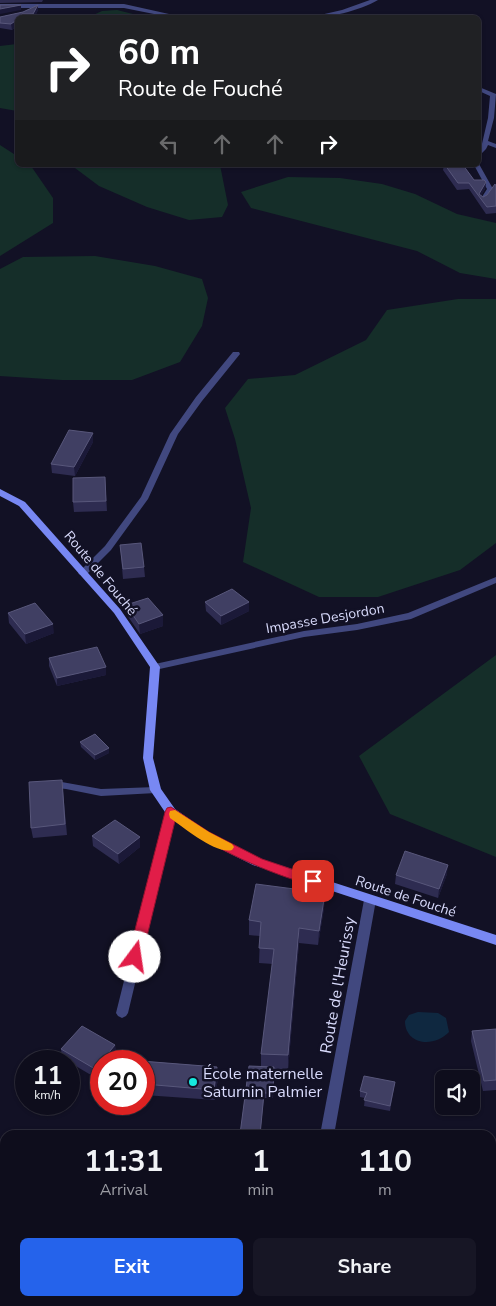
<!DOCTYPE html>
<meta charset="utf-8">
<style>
body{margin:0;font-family:"Nunito Sans",sans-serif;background:#171625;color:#f1f3f6;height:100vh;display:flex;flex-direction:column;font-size:19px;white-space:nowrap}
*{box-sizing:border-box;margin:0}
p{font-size:16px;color:#9b9ca3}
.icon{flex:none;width:28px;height:28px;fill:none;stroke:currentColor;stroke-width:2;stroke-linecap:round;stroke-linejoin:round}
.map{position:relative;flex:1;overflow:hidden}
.drawer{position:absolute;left:0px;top:1130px;width:496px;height:176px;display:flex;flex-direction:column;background:#0e0d1c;border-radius:15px 15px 0 0;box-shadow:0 1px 4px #0004,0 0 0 1px #2e2d3b}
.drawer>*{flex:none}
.banner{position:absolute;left:15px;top:15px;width:466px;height:152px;border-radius:8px;box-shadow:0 1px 4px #0004,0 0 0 1px #2e2d3b;background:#202124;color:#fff;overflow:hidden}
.buttons{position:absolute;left:435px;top:1070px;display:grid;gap:10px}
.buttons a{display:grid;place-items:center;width:45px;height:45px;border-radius:8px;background:#0e0d1c;box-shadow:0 1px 4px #0004,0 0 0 1px #2e2d3b;font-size:25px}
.speed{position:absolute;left:15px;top:1050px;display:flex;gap:10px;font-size:25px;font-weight:700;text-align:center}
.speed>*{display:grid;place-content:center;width:65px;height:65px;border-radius:50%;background:#0e0d1c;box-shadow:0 1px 4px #0004,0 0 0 1px #2e2d3b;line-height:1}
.speed small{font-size:12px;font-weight:400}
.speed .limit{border:8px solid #d22;background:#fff;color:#111}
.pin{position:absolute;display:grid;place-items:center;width:42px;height:42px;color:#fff;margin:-21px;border-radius:10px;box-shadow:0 2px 8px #0006}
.me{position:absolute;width:55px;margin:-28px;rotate:14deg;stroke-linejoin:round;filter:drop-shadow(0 0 4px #0008)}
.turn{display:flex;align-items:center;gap:18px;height:105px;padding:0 20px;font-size:22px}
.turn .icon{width:65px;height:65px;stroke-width:2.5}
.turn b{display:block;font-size:35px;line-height:42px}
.lanes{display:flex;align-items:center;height:48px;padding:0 20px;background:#0003;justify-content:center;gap:25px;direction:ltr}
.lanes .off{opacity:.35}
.eta{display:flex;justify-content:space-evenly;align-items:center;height:85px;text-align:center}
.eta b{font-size:30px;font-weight:700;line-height:35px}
.button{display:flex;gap:10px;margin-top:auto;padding:10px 20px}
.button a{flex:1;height:58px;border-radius:8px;background:#2563eb;color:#fff;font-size:20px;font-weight:700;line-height:58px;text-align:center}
.button a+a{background:#171625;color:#f1f3f6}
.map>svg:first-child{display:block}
</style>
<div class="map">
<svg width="496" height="1306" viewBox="0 0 496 1306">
<rect width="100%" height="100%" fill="#121125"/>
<!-- green -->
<path fill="#152e29" d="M117,10L145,17H89L102,11Z
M17,44V111L0,108V46Z
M0,145L17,156L18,165L31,166L53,198V223L0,256Z
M71,165H220L228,205L222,217L189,220L147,207L99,186Z
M288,177L340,178L382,184L415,194L457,214L496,223V279L460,273L417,251L251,208L241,192Z
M95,256L155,266L202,279L208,298L202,326L180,362L132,380H62L0,376V269L23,257Z
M458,299H496V543L460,570L378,597H319L243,562L251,508L235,439L225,408L248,379L295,375L366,340L387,310Z
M496,655V857L390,814L359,756Z
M0,1209L5,1215V1301H41L42,1306H0Z"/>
<!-- water -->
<path fill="#0f2840" d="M418,1012L438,1013L446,1018L449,1032C434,1048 405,1045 405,1021L409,1015Z"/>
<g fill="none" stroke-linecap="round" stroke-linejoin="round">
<!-- service -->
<path fill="#41487f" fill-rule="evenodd" d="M56,781L101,789L156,787L159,788L161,790L159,792L156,793L101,796L66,789L47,787L45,785L47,783Z
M171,808L174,810L176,812L128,1013L126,1016L122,1018L118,1016L116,1013L166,812L168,810Z"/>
<!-- minor -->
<path fill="#41487f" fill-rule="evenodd" d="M370,0H378C359,11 328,18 307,18L342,10Z
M0,4H124L187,18H174L124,8H0Z
M479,87L496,94L494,118L488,141L496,144V148L488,145L486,149L479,156V150L481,148L488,118L490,96L479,91Z
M479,164L493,189L485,201L483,202L480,200L487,189L474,165Z
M233,352H239L240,354L202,401L178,434L148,499L111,550L86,575H80L78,573L105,546L141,497L170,434L196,397Z
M496,577V583L411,619L357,630L304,637L155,670L150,667L155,664L304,631L357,624L408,613Z
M370,895L374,897L376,900L334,1135H320L364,900L366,897Z
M318,1301H332L333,1306H319Z"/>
<!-- secondary -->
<path fill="#7888f3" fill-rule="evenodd" d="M0,489L25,502L120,609L160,667L153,758L161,789L175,809L209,833L261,859L496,935V945L253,865L201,839L167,815L150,790L143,758L150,667L114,613L19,506L0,496Z"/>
</g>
<!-- wall -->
<path fill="#2e2c51" d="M0,0H43L42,2L0,3Z
M38,5V10L34,18H18V24L12,30L0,28V17L23,12Z
M444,165H463L474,180L486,182L485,189L481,195L483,197L487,195L496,186V213L486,214L469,189L457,190L443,170Z
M93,433V442L75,476L52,473L51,464Z
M105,477L107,511L74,512L73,502Z
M120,545L144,567L145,577L123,579Z
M205,602L249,611L221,625L206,611Z
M126,605L163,615V626L140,634L127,615Z
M8,613L54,633L26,644L9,623Z
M49,658L106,667V675L57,686L49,666Z
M80,742L109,753L95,760L81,747Z
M62,780L67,835L33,838L31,828Z
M92,836L140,837V847L119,864L93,846Z
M447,874L438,898L395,884L396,875Z
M325,893L324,908L318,945L299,943L288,1070L274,1069L273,1098H264L260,1135H240L249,1066H261V1054L273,964L259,963L260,936L249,935V920Z
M496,1029V1090L483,1091L471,1041L472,1031Z
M115,1045L116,1055L101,1061V1073L96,1078L69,1062V1061H67L62,1059L61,1049Z
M144,1061L217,1067L218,1077L215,1100L144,1095Z
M395,1082L390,1111L364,1106L365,1098L360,1097V1091Z"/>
<!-- shaded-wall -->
<path fill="#1b1938" d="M21,5V10L0,14V9Z
M38,5V10L34,18L33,14Z
M18,19V24L12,30L11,24Z
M486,182L485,189L480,198L479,194Z
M93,433V442L75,476L74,467Z
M249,602V611L221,625V616Z
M163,615V626L140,634L139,624Z
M53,624L54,633L26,644L25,634Z
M106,667V675L57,686V678Z
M109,748V753L95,760V755Z
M140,837V847L119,864L118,854Z
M448,865L447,874L438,898L439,889Z
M325,893L324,908L318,945L319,931Z
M299,928V943L288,1070V1055Z
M115,1045L116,1055L111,1061H102Z
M101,1062V1073L96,1078L95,1069Z
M217,1067L218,1077L215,1100L214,1090Z"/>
<!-- building -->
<path fill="#403f63" stroke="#58577b" d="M0,5H21L0,9Z
M38,5L33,14H22L19,18H18V19L11,24L0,23V17L23,12Z
M445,165H463L474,180H484L486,182L479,194L483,197L487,195L495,184L496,186V206L487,207L469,183H458Z
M69,430L93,433L74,467L51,464Z
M105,477L106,501L73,502V478Z
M141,543L144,567L123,569L120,545Z
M232,589L249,602L221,616L205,602Z
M148,598L163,615L139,624L126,605Z
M35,603L53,624L25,634L8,613Z
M97,647L106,667L57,678L49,658Z
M95,734L109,748L95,755L80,742Z
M62,780L65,824L31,828L29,782Z
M115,820L140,837L118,854L92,836Z
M405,851L448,865L439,889L396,875Z
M256,884L325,893L319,931L299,928L288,1055L261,1054L274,949L259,948L261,922L249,920Z
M82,1026L115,1045L95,1069L61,1049Z
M496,1029V1080L484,1081L472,1031Z
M128,1060L217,1067L214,1090L144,1084V1061H128Z
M249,1066L274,1067L273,1093H264L260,1135L240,1134Z
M364,1076L395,1082L390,1106L364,1100L367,1093L360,1091Z
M339,1301H366V1306H339Z"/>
<!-- route -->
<path fill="#e11d48" stroke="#92132f" d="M171,807L209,832L262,859L318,878L320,881L318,885L313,886C264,871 218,851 175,821L142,957L140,961L135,963L130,961L128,957L165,812L167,808Z"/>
<!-- slow -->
<path fill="#f59e0b" d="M175,810L209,832L232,844L234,847L232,850C217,855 183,827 170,818L169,814L170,811Z"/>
<!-- markers -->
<circle fill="#16e9de" stroke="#121125" stroke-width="2" cx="193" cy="1082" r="5"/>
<g text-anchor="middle" stroke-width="5" stroke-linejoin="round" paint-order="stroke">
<!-- street labels -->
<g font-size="14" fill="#d8dafb" stroke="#121125">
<text transform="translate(101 573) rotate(50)" y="5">Route de Fouché</text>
<text transform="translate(325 618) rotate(-10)" y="5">Impasse Desjordon</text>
<text transform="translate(406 896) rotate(18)" y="5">Route de Fouché</text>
</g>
<!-- near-street labels -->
<g font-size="16" fill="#d8dafb" stroke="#121125">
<text transform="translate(337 985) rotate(-80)" y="6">Route de l'Heurissy</text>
</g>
<!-- near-poi labels -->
<g font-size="16" fill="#d8dafb" stroke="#121125" text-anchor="start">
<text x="203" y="1079">École maternelle<tspan x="203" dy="18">Saturnin Palmier</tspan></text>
</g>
</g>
</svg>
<div class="buttons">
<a><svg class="icon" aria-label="sound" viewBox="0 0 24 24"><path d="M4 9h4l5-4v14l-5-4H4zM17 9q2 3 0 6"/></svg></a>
</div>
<div class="speed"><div>11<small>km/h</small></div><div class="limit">20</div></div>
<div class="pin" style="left:313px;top:881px;background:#d93025"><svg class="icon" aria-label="arrive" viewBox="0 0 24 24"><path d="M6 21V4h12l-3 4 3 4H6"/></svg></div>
<svg class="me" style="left:135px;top:957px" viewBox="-20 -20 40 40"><circle r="19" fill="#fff"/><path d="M0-13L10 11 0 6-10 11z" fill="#e11d48"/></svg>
<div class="banner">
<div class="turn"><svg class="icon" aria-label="right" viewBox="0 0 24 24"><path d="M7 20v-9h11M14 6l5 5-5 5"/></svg><div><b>60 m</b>Route de Fouché</div></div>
<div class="lanes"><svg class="icon off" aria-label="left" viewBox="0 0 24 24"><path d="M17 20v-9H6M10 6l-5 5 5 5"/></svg><svg class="icon off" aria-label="ahead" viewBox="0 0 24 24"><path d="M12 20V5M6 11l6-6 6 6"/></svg><svg class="icon off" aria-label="ahead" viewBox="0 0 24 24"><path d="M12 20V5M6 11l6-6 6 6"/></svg><svg class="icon" aria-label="right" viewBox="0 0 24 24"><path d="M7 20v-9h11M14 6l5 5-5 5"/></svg></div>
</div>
<section class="drawer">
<div class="eta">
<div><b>11:31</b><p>Arrival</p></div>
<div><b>1</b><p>min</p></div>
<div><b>110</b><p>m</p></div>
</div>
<div class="button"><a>Exit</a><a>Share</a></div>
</section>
</div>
